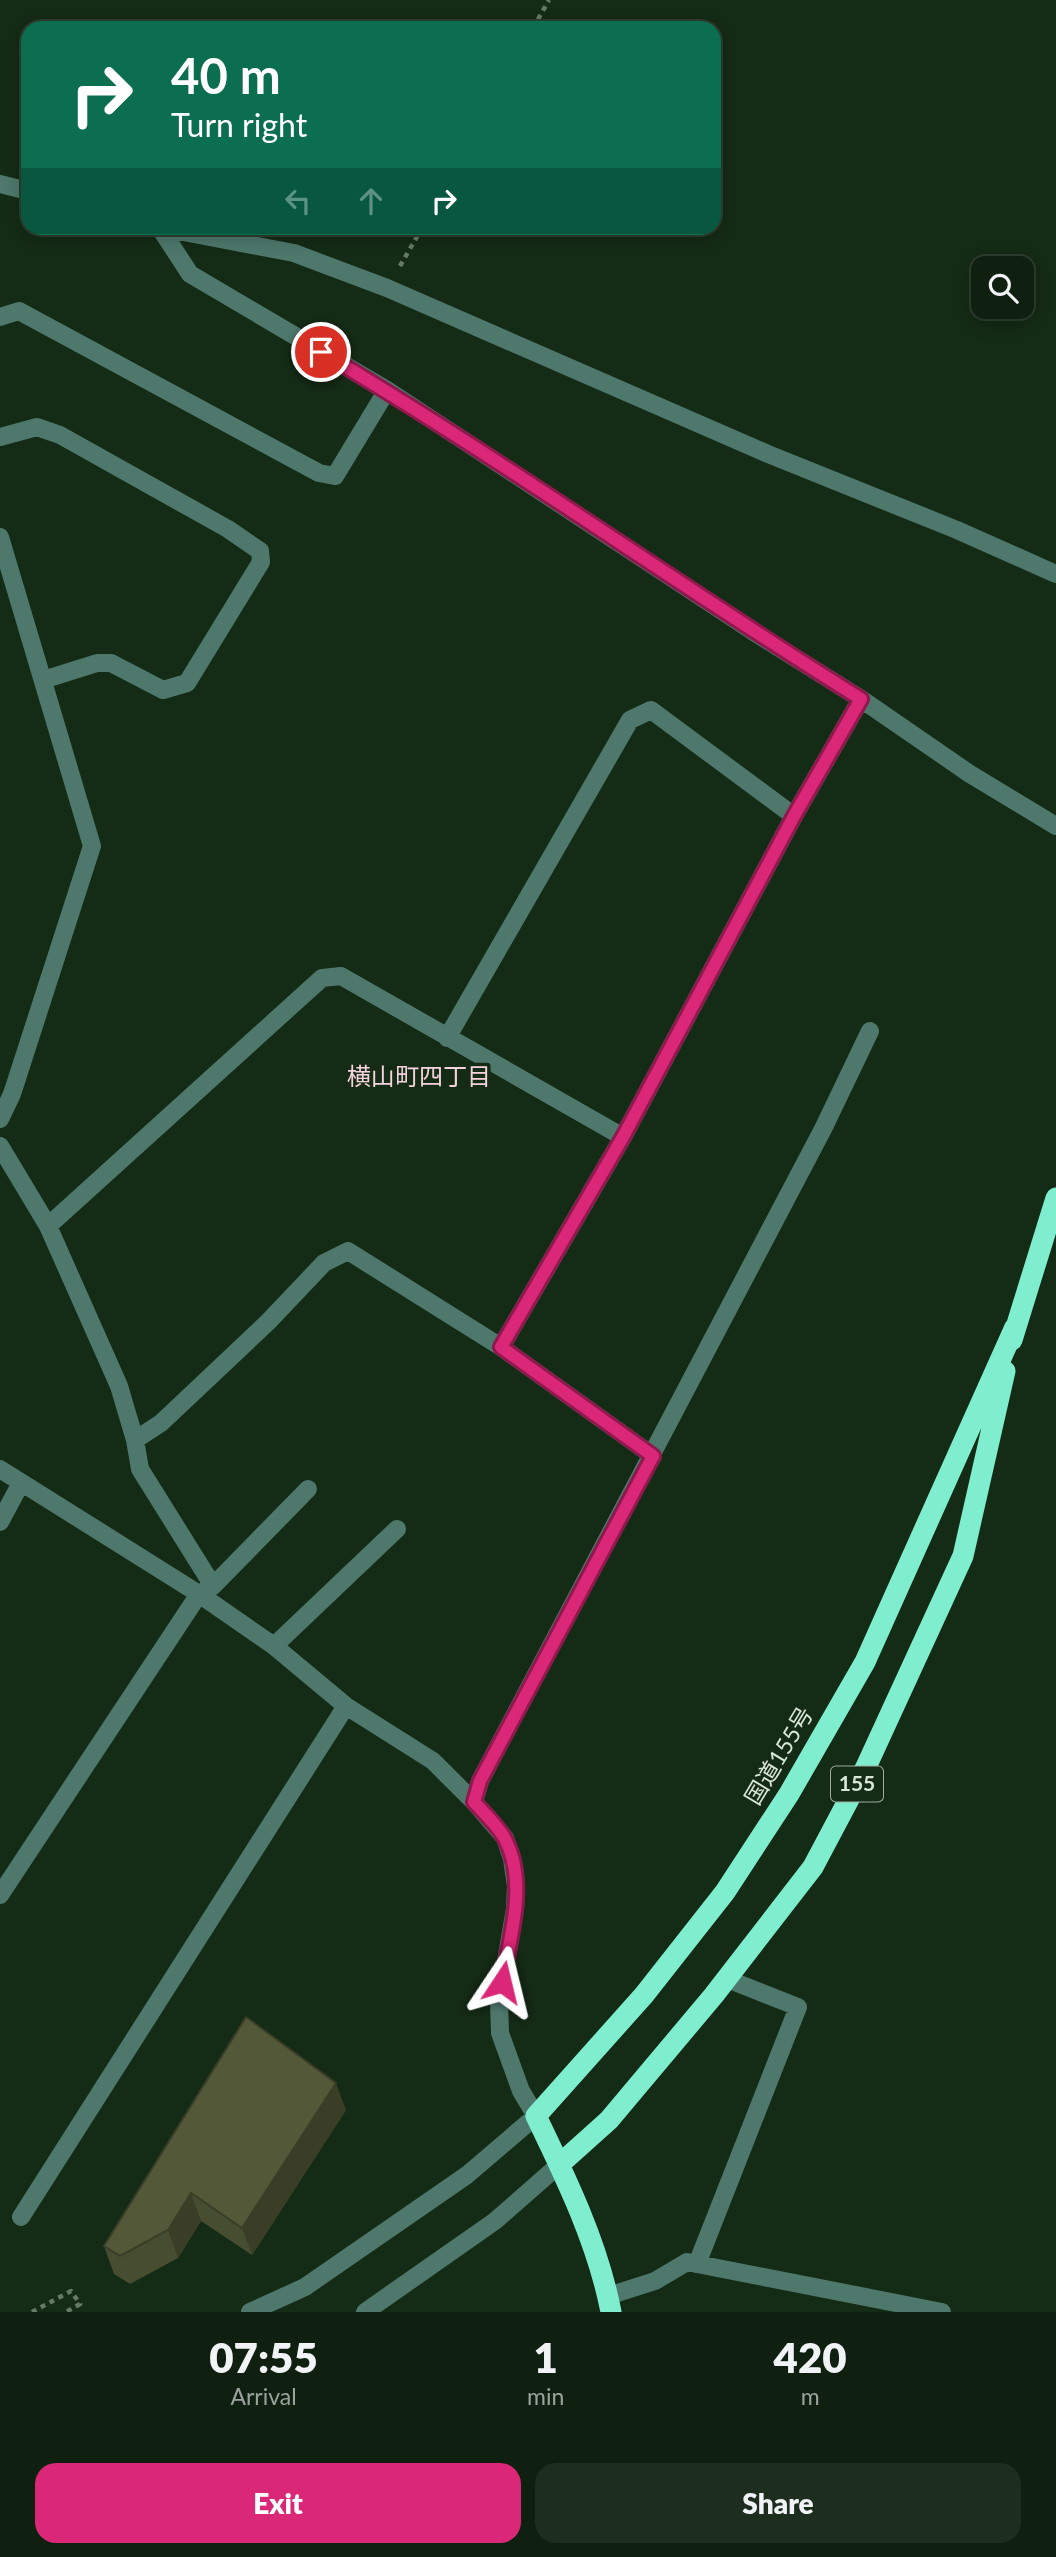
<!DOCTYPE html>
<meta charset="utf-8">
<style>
body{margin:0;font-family:Lato,"Noto Sans JP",sans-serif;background:#1d2d1e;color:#f1f3f6;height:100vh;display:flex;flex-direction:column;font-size:26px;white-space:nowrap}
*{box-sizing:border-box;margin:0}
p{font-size:23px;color:#9ba39f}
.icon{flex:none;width:38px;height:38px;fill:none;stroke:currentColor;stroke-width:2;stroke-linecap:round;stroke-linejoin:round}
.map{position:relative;height:2312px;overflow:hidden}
.side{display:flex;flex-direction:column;background:#0f2010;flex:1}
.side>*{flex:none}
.top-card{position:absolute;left:21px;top:21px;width:700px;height:214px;border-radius:21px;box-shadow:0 4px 18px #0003,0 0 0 2px #2f3e30;background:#0b6e4f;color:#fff;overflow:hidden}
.buttons{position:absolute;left:971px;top:256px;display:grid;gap:14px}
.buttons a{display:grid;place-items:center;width:63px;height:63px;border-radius:14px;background:#0f2010;box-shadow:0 4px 18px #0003,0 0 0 2px #2f3e30;font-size:35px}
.pin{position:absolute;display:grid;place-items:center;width:60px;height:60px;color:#fff;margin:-30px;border:4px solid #fff;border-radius:50%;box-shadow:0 2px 7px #0007}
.me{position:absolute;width:77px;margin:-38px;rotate:10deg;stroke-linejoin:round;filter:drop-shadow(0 0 5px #0008)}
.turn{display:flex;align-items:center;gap:24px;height:147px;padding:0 35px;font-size:32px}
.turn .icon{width:91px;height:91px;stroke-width:2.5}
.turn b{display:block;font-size:49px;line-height:60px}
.lanes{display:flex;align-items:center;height:66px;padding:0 35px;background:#0003;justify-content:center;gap:35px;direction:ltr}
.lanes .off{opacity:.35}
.eta{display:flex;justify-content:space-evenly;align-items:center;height:119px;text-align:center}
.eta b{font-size:42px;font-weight:800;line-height:49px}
.action{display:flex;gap:14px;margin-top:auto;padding:14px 35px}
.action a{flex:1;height:80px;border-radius:21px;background:#db2777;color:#fff;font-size:28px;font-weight:800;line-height:80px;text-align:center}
.action a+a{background:#1d2d1e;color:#f1f3f6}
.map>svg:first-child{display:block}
</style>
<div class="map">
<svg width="1056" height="2312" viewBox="0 0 1056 2312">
<rect width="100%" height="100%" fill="#142b15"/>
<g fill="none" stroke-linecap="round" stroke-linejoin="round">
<!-- path -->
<path stroke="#667a67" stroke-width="4.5" stroke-dasharray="5 5" stroke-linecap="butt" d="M533,28L549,0
M400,266L422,228
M32,2312L71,2291L80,2304L66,2312"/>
<!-- minor -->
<path stroke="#4e786c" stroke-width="18" d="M0,184L28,191
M160,228L190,274L387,390L754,632L861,699L970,774L1056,826
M163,228L294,253L387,288L768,454L957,530L1056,574
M0,317L19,311L319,473L335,476L387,390
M0,437L37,427L60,435L228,529L260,551L261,562L187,683L163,690L111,663H97L43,680
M0,537L92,846L12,1094L0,1119
M447,1038L630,720L651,710L794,816
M0,1146L48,1226L119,1386L135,1440L140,1469L213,1586
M48,1226L322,978L341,976L623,1137L794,816L861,699
M501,1347L623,1137
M135,1440L161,1423L268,1322L324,1263L348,1251L501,1347L653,1456
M0,1469L199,1594L274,1646L346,1706L433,1761L474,1802L505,1838L512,1859L516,1886L515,1909L499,2001L500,2033L521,2091L536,2116L467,2175L305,2287L250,2312
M0,1522L21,1483
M274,1646L397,1529
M474,1802L480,1781L823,1129L870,1031
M0,1895L199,1594L213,1586L308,1489
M21,2217L346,1706
M697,2264L798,2007L727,1979
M608,2296L655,2281L687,2262L942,2312
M365,2312L495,2221L560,2164"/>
<!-- highway -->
<path stroke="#7eeecf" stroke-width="21" d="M1012,1340L1056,1198
M560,2164L609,2120L714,1995L813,1867L866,1767L963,1556L1005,1371
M611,2312C598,2244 566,2178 536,2116L644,1995L725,1892L789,1794L865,1662L1015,1327"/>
</g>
<!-- wall -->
<path fill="#474d30" d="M246,2017L346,2110L252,2255L201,2221L178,2258L130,2284L114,2274L104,2246Z"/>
<!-- shaded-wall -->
<path fill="#3a3e27" d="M336,2083L346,2110L252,2255L242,2228Z
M191,2193L201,2221L178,2258L168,2230Z"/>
<!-- building -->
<path fill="#535938" stroke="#3a3e27" stroke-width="2" d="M246,2017L336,2083L242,2228L191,2193L168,2230L120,2256L104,2246Z"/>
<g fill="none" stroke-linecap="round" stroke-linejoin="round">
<!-- route casing -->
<g stroke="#8e194d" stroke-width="18">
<path id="route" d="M321,352C505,461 679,586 861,699L794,816L623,1137L501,1347L653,1456L480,1781L474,1802C484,1813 498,1826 505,1839C528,1883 510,1937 502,1982"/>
</g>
<!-- route -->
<use href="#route" stroke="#db2777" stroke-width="12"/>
</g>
<g text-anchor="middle" stroke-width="7" stroke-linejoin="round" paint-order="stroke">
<!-- shield labels -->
<rect fill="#142b15" stroke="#9dae9e" stroke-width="2" x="831" y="1766.5" width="52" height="35" rx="5"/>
<g font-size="21" font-weight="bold" fill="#d8e6d8">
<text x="857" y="1791">155</text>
</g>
<!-- street labels -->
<g font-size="23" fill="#d8e6d8" stroke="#142b15">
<text transform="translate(779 1756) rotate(-59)" y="8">国道155号</text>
</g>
<!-- neighbourhood labels -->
<g font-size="24" fill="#f6d3dc" stroke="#142b15">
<text x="419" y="1085">横山町四丁目</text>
</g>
</g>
</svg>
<div class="buttons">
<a><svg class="icon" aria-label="search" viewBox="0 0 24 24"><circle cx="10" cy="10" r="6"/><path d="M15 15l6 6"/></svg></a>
</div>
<div class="pin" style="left:321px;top:352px;background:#d93025"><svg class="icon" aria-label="arrive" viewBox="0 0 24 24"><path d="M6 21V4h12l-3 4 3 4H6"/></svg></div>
<svg class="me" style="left:502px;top:1982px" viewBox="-20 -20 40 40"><path d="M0-17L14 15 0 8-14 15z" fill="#db2777" stroke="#fff" stroke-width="4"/></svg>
<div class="top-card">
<div class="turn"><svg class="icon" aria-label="right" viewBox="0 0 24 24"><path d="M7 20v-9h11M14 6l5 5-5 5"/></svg><div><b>40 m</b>Turn right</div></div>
<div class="lanes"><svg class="icon off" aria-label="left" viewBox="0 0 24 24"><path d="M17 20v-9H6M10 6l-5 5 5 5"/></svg><svg class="icon off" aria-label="ahead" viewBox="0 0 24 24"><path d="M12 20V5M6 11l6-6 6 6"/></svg><svg class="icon" aria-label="right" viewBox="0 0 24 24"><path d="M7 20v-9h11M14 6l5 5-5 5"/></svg></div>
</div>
</div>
<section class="side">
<div class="eta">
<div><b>07:55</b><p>Arrival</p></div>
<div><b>1</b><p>min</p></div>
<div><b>420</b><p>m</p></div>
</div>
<div class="action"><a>Exit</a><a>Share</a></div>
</section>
